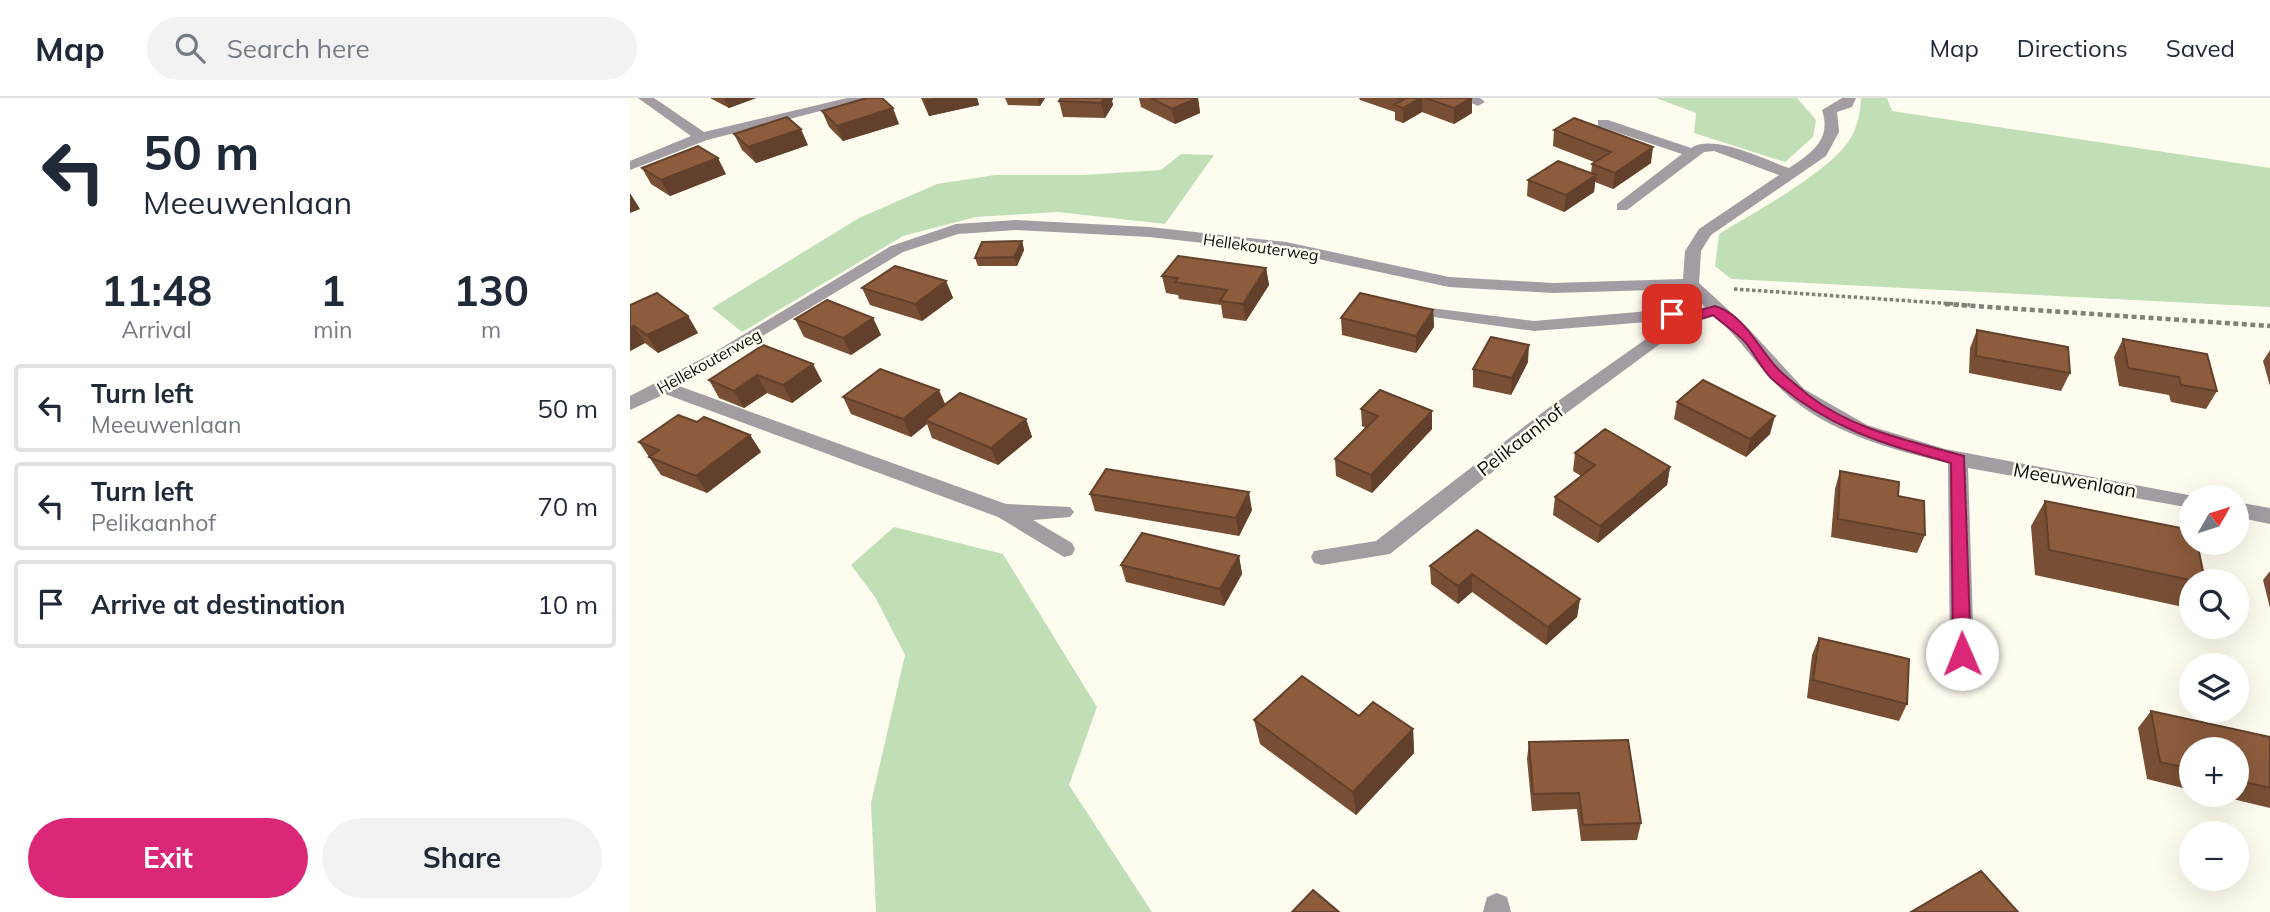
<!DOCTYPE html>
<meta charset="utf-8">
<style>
body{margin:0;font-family:Mulish,sans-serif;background:#f2f2f3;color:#1f2937;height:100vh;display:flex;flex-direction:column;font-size:26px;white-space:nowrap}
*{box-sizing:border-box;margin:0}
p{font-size:23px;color:#747a83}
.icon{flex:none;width:38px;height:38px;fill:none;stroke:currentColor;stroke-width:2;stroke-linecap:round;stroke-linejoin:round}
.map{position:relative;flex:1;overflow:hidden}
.sheet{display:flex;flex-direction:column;background:#fff;width:630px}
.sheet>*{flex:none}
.banner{background:#fff;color:#1f2937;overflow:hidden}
.needle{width:46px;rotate:51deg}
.tools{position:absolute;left:1549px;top:387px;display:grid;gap:14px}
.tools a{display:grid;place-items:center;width:70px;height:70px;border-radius:50%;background:#fff;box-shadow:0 7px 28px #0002;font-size:35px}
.pin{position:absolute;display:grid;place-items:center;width:60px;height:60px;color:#fff;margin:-30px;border-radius:14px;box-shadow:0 4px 10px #0006}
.me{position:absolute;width:77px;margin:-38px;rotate:359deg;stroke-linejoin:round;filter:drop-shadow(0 0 5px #0008)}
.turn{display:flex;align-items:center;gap:24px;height:147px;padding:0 28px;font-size:32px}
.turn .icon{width:91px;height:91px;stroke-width:2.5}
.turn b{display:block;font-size:49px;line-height:60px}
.eta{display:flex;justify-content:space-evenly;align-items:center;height:119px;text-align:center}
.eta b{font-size:42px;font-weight:700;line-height:49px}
.button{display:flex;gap:14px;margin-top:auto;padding:14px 28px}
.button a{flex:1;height:80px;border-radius:42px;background:#db2777;color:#fff;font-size:28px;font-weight:700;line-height:80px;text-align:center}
.button a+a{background:#f2f2f3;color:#1f2937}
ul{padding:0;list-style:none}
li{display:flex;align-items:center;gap:21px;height:88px;margin:0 14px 10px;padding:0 14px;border:4px solid #e0e1e3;border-radius:7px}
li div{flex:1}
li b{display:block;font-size:26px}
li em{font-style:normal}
header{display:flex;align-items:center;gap:42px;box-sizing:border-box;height:98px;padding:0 35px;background:#fff;border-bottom:2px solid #e0e1e3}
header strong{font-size:33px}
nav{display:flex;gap:38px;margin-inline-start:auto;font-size:24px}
.search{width:490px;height:63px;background:#f2f2f3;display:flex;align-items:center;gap:18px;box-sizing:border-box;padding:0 24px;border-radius:38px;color:#747a83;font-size:26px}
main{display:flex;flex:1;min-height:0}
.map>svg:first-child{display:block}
</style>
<header>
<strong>Map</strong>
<div class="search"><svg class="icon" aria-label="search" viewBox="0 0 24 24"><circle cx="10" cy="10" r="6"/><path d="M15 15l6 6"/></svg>Search here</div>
<nav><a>Map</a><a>Directions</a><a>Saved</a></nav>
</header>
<main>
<section class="sheet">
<div class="banner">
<div class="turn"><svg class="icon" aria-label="left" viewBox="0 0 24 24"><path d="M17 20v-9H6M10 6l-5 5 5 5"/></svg><div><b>50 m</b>Meeuwenlaan</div></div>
</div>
<div class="eta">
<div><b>11:48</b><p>Arrival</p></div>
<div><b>1</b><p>min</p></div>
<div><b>130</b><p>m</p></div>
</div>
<ul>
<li><svg class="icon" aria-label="left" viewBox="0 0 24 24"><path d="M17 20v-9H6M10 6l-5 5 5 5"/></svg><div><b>Turn left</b><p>Meeuwenlaan</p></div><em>50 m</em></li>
<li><svg class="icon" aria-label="left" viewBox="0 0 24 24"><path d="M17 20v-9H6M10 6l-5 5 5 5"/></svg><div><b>Turn left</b><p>Pelikaanhof</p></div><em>70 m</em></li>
<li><svg class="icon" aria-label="arrive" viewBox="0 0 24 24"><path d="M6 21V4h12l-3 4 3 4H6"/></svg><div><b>Arrive at destination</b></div><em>10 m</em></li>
</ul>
<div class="button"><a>Exit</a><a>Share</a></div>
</section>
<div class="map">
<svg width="1640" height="814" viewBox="0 0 1640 814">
<rect width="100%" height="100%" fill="#fefcef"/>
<!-- green -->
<path fill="#c1dfb7" d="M1026,0H1167L1186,22L1183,39L1155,64L1064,35L1066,15Z
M1231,0H1257L1262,13L1640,70V209L1101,181L1085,168L1089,136C1125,113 1198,76 1220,41C1227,31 1231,12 1231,0Z
M551,56L584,57L535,126L427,114L346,119L273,138L112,234L82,210L229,120L307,86L365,77H453L531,72Z
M264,429L373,456L467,609L439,687L522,814H246L241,705L275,557L245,499L221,467Z"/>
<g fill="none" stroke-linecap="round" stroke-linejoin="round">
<!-- path-far1 -->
<path stroke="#828077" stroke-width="3.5" stroke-dasharray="3.5 2.5" stroke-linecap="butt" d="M1104,191L1340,207"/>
<!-- path -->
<path stroke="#828077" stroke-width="4.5" stroke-dasharray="5 3.5" stroke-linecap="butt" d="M1315,206L1640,228"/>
<!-- minor -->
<path fill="#a39ca2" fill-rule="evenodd" d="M8,0H24L74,34L217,0H241L77,42L0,72V63L61,38Z
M830,0H850L855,4L848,8Z
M1212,0H1226L1222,9L1207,14L1209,34L1196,58L1081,137L1071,153L1069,185L1118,230L1174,291L1237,327L1315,351L1569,399H1561V410L1338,370L1344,557L1340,564L1332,567L1324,564L1320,557L1318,365C1262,352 1196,334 1153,293C1128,269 1110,241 1085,218L1063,225L1038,240L935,316L760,456L692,467L684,465L681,459L684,453L746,443L921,308L1043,222L904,233L775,215L769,214L766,210L769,206L904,223L1042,211L1057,215L1075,209L1057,191L923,195L819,189L656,154L519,139L386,132L328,136L273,154L49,288L376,406L440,409L444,414L440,419L403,422L442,445L445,451L442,457L434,459L368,419L35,296L0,312V298L83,255L261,148L326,126L386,122L519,129L656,144L819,179L923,185L1053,181L1055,153L1069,131L1149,77L1084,53L1074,54L997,112H987V106L1052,56L968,28V22H978L1061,50C1083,35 1135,62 1159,70C1181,55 1202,42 1192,12Z
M1606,404L1640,410V426L1606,419Z
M867,795L877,799L881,814H853L857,799Z"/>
</g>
<!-- wall -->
<path fill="#784f34" d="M80,0H126L99,10Z
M291,0H347L349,7L299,18Z
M375,0H415L410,8L378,7Z
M431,0H483L482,3L483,7L475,20L433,19L429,3Z
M509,0H568L570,15L545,26L511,9Z
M729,0H842V15L824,26L792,14L773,25L765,22V14L730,2Z
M192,13L269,26L213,43L199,29Z
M924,32L1021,65L983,91L965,84L964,94L934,114L897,98L898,82L961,75L962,66L964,64L923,48Z
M104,36L178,47L126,65L112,52Z
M12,70L96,76L40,98L21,86Z
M392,143L394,152L387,168H348L345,160Z
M636,170L639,187L616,223L593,220L591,207L549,201L548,197L536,195L532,178Z
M316,183L323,200L292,223L240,207L232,190Z
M0,207L58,218L68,235L28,255L15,245L0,253Z
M803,212L804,229L786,255L712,237L711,220Z
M243,220L251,237L221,257L174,239L165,221Z
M1347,232L1440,275L1431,293L1339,275L1340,250Z
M1493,241L1587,293L1576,311L1541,304L1539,297L1489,288L1484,259Z
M133,247L192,283L162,305L137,295L114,310L89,300L79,282Z
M1640,252V288L1633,263Z
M898,264L881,297L843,289V271Z
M213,299L315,306L396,321L402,339L368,367L302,340L297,326L281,339L221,316Z
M1047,304L1140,336L1116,359L1044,321Z
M731,311L802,331L742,395L706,378L705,361L736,330L732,328Z
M67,324L120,337L131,354L77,395L31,377L9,344Z
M945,355L1040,369L1037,387L968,445L923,417L925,399L951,378L943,373Z
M1210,373L1268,398L1295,437L1287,455L1201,439L1205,391Z
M460,396L622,412L609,438L465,413Z
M1415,403L1575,483H1561V506L1558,510L1405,477L1401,428Z
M847,432L950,501L947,519L916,547L842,494L828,506L801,486L800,468Z
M609,458L612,476L594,508L496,484L491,467Z
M1640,473V510L1633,482Z
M1189,540L1277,606L1269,623L1177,600L1182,557Z
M1521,613L1640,639V710L1582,696H1606V651H1561V692L1517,681L1508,630Z
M729,618L783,631L784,655L726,717L630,646L624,622Z
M899,644L1011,725L1007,742L951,743L947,711L902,713L897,661Z"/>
<!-- shaded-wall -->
<path fill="#62402b" d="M94,0H126L99,10Z
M304,0H347L349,7L299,18L294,2Z
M408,0H415L410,8Z
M474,0H483L482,3L483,7L475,20L471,5Z
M568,0L570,15L545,26L542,11Z
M790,0H792V14L773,25V10Z
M841,0H842V15L824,26V10Z
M263,10L269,26L213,43L207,28Z
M171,31L178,47L126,65L118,49Z
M1023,49L1021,65L983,91L985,75Z
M88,60L96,76L40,98L31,82Z
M966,77L964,94L934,114L936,97Z
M0,95L10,111L0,115Z
M392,143L394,152L387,168L384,159Z
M636,170L639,187L616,223L613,206Z
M316,183L323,200L292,223L285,206Z
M803,212L804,229L786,255V238Z
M58,218L68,235L28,255L17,237Z
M243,220L251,237L221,257L213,240Z
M4,228L15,245L0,253V230Z
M899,247L898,264L881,297L882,280Z
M183,266L192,283L162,305L153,287Z
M127,277L137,295L114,310L104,293Z
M309,292L317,310L295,322L297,326L281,339L273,321Z
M802,313V331L742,395L741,377Z
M1145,318L1140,336L1116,359L1120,341Z
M396,321L402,339L368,367L361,350Z
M120,337L131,354L77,395L66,378Z
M1040,369L1037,387L968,445L970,428Z
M619,394L622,412L609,438L606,420Z
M609,458L612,476L594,508L590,491Z
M842,476V494L828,506V488Z
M950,501L947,519L916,547L918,529Z
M783,631L784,655L726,717L723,694Z"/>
<!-- building -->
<path fill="#8c5c3d" stroke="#62402b" stroke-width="2" d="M237,0H252L263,10L207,28L192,13Z
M431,0H474L471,5L429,3Z
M521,0H567L542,11Z
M767,0H790L773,10L764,7L773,2Z
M795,0H841L824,10Z
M157,19L171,31L118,49L104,36Z
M944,20L1023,49L985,75L962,66L981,54L924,32Z
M68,48L88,60L31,82L12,70Z
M928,63L966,77L936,97L898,82Z
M392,143L384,159L345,160L352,144Z
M548,158L636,170L613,206L590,203L597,192L545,184L548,180L532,178Z
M265,168L316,183L285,206L232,190Z
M27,195L58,218L17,237L4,228L0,230V207Z
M730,195L803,212L786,238L711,220Z
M197,202L243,220L213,240L165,221Z
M1347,232L1438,249L1440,275L1346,258Z
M861,239L899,247L882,280L843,271Z
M1493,241L1577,256L1587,293L1551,287L1549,279L1498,270Z
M133,247L183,266L153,287L127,277L104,293L79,282Z
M250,271L309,292L273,321L213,299Z
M1073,282L1145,318L1120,341L1047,304Z
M750,292L802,313L741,377L705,361L748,318L731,311Z
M330,295L396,321L361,350L295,322Z
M48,317L67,324L74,319L120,337L66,378L19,359L29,352L9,344Z
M975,331L1040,369L970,428L925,399L965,367L945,355Z
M476,371L619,394L606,420L460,396Z
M1210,373L1269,384L1268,398L1294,403L1295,437L1208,421Z
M1415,403L1561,432V444H1567L1575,483H1565L1419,452Z
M847,432L950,501L918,529L842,476L828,488L800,468Z
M512,435L609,458L590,491L491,467Z
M1189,540L1279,561L1277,606L1183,582Z
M672,578L729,618L743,604L783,631L723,694L624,622Z
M1521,613L1640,639V690L1606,682V651H1561V671L1530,664Z
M998,642L1011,725L953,727L949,695L903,696L899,644Z
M1351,773L1388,814H1281Z
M683,792L709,814H662Z"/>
<!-- route -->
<path fill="#db2777" stroke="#8e194d" stroke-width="2" d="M1085,208C1115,217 1129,252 1149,272C1158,281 1169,289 1178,297C1223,332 1280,343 1334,358L1341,556L1338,562L1332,564L1323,556L1321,365C1251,345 1197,330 1141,280C1131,270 1125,256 1116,245C1107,235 1093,226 1083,217L1057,225L1035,216L1042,212L1057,216Z"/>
<g text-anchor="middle" stroke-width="5" stroke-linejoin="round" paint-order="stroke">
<!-- far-street labels -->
<g font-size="16" fill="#0e0d07" stroke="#fefcef">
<text transform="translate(631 149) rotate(8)" y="6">Hellekouterweg</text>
<text transform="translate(79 263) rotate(-29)" y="6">Hellekouterweg</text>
</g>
<!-- street labels -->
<g font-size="19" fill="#0e0d07" stroke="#fefcef">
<text transform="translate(890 342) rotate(-38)" y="7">Pelikaanhof</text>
<text transform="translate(1445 382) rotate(10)" y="7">Meeuwenlaan</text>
</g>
</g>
</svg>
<div class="tools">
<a><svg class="needle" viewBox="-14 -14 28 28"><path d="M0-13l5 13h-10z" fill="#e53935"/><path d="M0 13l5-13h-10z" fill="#747a83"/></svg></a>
<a><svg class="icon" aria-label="search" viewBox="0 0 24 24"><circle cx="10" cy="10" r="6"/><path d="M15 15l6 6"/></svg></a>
<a><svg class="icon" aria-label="layers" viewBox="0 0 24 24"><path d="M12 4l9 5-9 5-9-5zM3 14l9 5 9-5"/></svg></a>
<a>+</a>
<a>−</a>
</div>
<div class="pin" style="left:1042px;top:216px;background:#d93025"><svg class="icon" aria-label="arrive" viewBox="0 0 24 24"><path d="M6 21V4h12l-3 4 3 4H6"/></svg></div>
<svg class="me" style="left:1332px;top:556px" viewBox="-20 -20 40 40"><circle r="19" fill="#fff"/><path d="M0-13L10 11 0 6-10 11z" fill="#db2777"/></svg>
</div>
</main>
